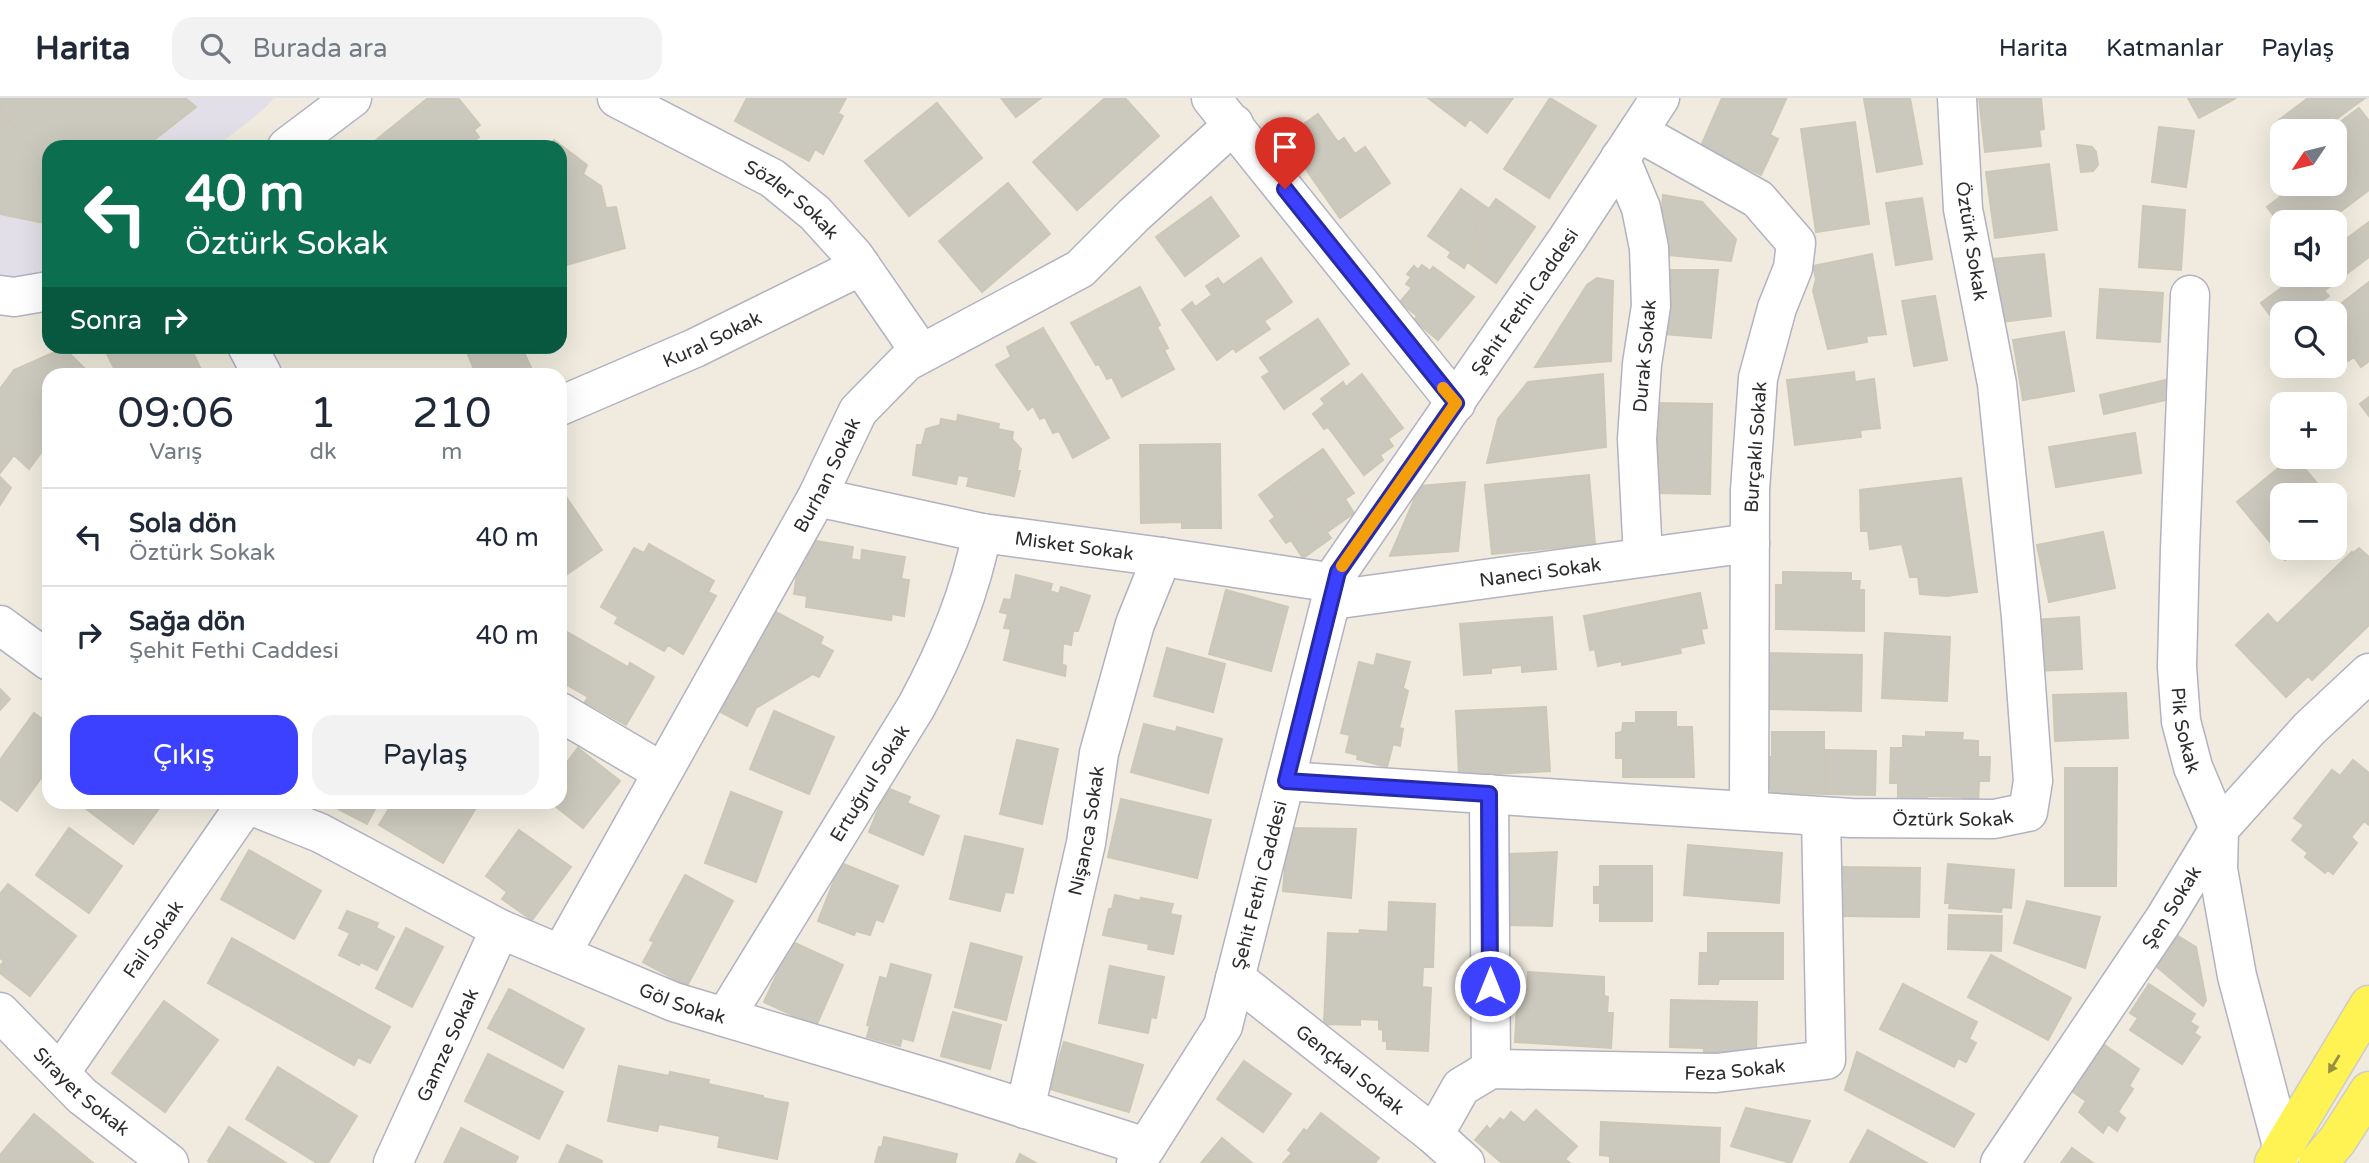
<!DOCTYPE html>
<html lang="tr">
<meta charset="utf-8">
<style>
body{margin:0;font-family:"Varela Round",sans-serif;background:#f2f2f3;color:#1f2937;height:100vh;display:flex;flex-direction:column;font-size:26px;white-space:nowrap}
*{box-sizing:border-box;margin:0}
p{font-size:23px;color:#747a83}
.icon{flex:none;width:38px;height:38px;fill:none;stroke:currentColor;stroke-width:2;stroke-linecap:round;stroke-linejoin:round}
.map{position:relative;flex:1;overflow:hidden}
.side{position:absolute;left:42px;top:270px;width:525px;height:441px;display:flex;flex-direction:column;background:#fff;border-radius:21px;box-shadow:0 7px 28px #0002}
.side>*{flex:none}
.guide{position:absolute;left:42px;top:42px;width:525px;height:214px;border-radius:21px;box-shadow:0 7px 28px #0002;background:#0b6e4f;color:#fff;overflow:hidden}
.needle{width:46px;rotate:235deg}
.buttons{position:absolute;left:2270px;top:21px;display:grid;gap:14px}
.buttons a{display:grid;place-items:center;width:77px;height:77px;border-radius:14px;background:#fff;box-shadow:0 7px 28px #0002;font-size:35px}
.pin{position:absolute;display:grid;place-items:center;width:60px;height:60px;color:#fff;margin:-72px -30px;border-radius:50% 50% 50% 0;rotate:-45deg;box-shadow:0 0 7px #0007}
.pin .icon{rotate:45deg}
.me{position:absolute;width:77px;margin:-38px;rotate:0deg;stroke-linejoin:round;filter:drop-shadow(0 0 5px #0008)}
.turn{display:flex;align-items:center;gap:24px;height:147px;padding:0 28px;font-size:32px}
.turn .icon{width:91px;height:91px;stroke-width:2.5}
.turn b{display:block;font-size:49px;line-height:60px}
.then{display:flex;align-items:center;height:66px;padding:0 28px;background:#0003;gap:14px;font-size:26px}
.eta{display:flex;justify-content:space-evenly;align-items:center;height:119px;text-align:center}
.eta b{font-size:42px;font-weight:600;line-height:49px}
.primary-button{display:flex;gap:14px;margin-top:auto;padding:14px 28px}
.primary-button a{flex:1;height:80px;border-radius:21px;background:#3c40ff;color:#fff;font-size:28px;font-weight:600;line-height:80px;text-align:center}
.primary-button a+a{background:#f2f2f3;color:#1f2937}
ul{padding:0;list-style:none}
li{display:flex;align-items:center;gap:21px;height:98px;padding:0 28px;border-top:2px solid #e0e1e3}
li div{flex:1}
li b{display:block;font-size:26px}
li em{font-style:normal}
header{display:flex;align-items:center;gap:42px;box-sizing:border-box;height:98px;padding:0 35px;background:#fff;border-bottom:2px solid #e0e1e3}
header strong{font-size:33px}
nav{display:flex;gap:38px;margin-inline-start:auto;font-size:24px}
.search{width:490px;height:63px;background:#f2f2f3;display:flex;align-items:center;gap:18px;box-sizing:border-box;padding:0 24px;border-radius:21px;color:#747a83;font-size:26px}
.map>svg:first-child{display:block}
</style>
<header>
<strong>Harita</strong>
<div class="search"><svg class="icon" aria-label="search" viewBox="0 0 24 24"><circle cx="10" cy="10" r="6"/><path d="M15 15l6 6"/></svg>Burada ara</div>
<nav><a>Harita</a><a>Katmanlar</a><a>Paylaş</a></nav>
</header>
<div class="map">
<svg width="2369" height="1065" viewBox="0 0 2369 1065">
<rect width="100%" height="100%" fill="#f0ebde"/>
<!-- industrial -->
<path fill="#e3dfe8" d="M0,0H274L263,12L216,49H49V178L0,201Z"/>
<!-- building -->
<path fill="#cbc8bd" stroke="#ccc8b7" stroke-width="2" d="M0,0H185L196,9L145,49H49V75L0,9Z
M428,0H458L480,27L474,32L479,39L466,49H372L370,47Z
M747,0H846L838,15L843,18L823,56L815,51L809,63L735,23Z
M1001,0H1041L1016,19Z
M1105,0H1125L1159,38L1077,112L1033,64Z
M1428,0H1513L1487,35L1470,21L1465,28Z
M1550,0L1596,28L1549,100L1504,71Z
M1722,0L1786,1L1770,37L1778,41L1761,77L1701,48Z
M1872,0H1910L1922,66L1877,74L1864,1Z
M1979,0H2041L2044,31L2039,32L2041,48L1985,54Z
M2188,0H2236L2199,20Z
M2308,0H2365L2320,33L2282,35L2275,25Z
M937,5L982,60L909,118L865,63Z
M0,9L49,75V122L44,125L0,116Z
M2359,10L2369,23V92L2328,123L2323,117L2313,124H2301L2296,118L2288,124H2282V128L2267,109L2281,98L2271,85L2282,76V86H2334V33H2328Z
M1318,16L1338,44L1344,40L1355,56L1365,49L1390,85L1340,120L1284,40Z
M1855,24L1869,126L1816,134L1801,31Z
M2159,29L2194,33L2186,89L2152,84Z
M554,42L587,67L583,76L601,88L606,110L616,109L625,150L560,169V49H549Z
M2077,47L2092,49L2096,54L2098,67L2093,73L2081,74Z
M2049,66L2057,132L1995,140L1986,74Z
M1008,85L1050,136L982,194L939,143Z
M1461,91L1489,111L1474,132L1479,136L1473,145L1479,149L1474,155L1479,158L1472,167L1467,164L1464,170L1448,159L1451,154L1428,138Z
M1663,97L1702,104L1736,141L1731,163L1658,156Z
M1211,99L1239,138L1185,178L1156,139Z
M1922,100L1932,161L1896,167L1886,105Z
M1496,101L1535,129L1496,185L1472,167L1479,158L1474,155L1479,149L1473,145L1479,136L1474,132Z
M2143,108L2185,112L2181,172L2139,169Z
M2369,124V159L2324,193L2329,198L2305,215L2298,214L2282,215V225L2278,228L2261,205L2299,177H2334V150Z
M1872,156L1886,236L1866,238L1867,244L1828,251L1813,193L1816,181L1813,168Z
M2044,156L2051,218L2002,224L1994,161Z
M1261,160L1292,204L1264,223L1270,231L1236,254L1233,250L1217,262L1182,212L1192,204L1195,209L1212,197L1206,188L1218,180L1223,187Z
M1422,167L1430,173L1433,169L1474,199L1438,242L1414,222L1417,218L1400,204L1412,190L1406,186L1411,179L1407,176L1414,168L1418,172Z
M1657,172H1718L1711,240L1652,235Z
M1597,180L1613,183L1611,263L1535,269L1587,187Z
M2369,184V263L2361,269L2354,259L2348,263L2343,257L2335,263L2334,215H2329Z
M1140,189L1160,227L1157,229L1168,250L1164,252L1174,271L1122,299L1112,279L1107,281L1099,266L1096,267L1071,225Z
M2100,191L2163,195L2160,244L2097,240Z
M1935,198L1947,262L1914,268L1902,203Z
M1318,221L1349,266L1284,311L1262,279L1270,274L1260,260Z
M1043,230L1109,340L1073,360L1059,333L1053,335L1045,319L1040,321L1033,308L1028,312L996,267L1011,259L1007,249Z
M2064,234L2074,293L2023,302L2013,242Z
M103,248H190L203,276H117Z
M475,248H521L534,276H476L466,252Z
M64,250L90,276H49V344L29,371L14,357L0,375V291L14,272Z
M1854,274L1855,284L1874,281L1880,330L1860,332L1861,339L1795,347L1787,282Z
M1362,276L1403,330L1388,341L1393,348L1380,357L1383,362L1364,377L1328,329L1324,331L1313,316L1325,306L1321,301L1343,284L1346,289Z
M1603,276L1606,349L1487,365L1498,321L1528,284Z
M2166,282L2170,301L2104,316L2100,297Z
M2369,299V318L2360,306Z
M1657,305L1712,306L1710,396L1655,395Z
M958,317L999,326L998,331L1013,334L1012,341L1021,351L1017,373H1020L1014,398L967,388L969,379L958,377L956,386L913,377L917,347H922L926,331L940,327L941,321L957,324Z
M2135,335L2141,375L2056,389L2049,349Z
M1220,346L1221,430H1182V424L1141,425L1140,347Z
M1323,351L1354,395L1345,401L1354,415L1327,434L1286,377Z
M2292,359H2295L2327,397H2282V450H2300L2285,462L2237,404Z
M1286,377L1331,440L1303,460L1291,442L1286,445L1270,423L1275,419L1259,397Z
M1589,377L1595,446L1492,456L1485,387Z
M0,379L11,390L0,407Z
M1961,380L1977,494L1947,498L1920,496L1918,479H1910L1902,446L1870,451L1868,433H1861L1860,392Z
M1465,384L1458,453L1390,458L1420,388Z
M560,390L602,452L560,481Z
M2334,407L2342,416L2334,422Z
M2103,434L2115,490L2049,504L2037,447Z
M810,442L853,449L851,461L861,463L862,452L905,459L901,481L909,482L904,518L892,516L891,522L806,509L807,498L794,496L799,463L806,465Z
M649,446L714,483L708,494L716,498L683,556L668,547L664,553L615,525L618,519L601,509L634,450L644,455Z
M2359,450L2369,459V527L2312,582L2308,578L2286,599L2236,547L2268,516L2277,526L2352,454L2353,455Z
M1783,474L1851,475V483H1860L1859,492H1864V533L1776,531V487H1783Z
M1016,477L1052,486L1050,493L1059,496L1061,489L1090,498L1078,533H1073L1071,547L1063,545L1062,566L1066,568L1065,578L1004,562L1011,531L1004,530L1008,516L1000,514L1004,501L1011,502Z
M1226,492L1288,509L1271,573L1209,556Z
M1700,495L1707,530L1701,531L1704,545L1680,550L1681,555L1622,567V563L1598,568L1595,551L1590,552L1584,518Z
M770,511L823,539L820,546L833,553L819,579L813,576L756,610L747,628L717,612Z
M1552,519L1556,571L1522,574V567L1491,570V575L1464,577L1460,526Z
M2079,519L2082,571L2034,573L2031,522Z
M560,524L564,527L562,531L628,569L630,565L654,579L626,627L585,604L588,599L560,583Z
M1885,535L1950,539L1947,603L1882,600Z
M1167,550L1225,566L1213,614L1154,598Z
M1763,555L1862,557L1861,613L1762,611Z
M1377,556L1410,564L1403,590L1408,593L1399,630L1403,631L1400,648L1393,646L1387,669L1357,661L1358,657L1346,654L1350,637L1341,635L1359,564L1374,568Z
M0,591L10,601L0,612Z
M2126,595L2128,640L2055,643L2053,597Z
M1546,609L1550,673L1459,678L1456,613Z
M774,613L834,639L809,696L750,671Z
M1636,614H1676V629H1692L1694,679H1623V660H1616V635L1622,634L1623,625H1636Z
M34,615L49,626V674L47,672L17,713L0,701V662Z
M1144,626L1176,634L1177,629L1222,641L1208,695L1131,674Z
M1772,634H1824V696L1771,695V690L1765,691L1766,659H1772Z
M1926,634L1963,635L1962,642L1978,643V659H1990L1989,683H1979L1978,708L1963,707V699L1927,698L1926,705H1898V685H1890L1891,650H1903V638L1926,639Z
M1017,642L1058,651L1042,726L1000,716Z
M578,650L620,683L583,730L550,704H560V673Z
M1826,652L1876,653L1875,697L1825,696Z
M2353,662L2369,675V727L2364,723L2351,739L2357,745L2333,776L2328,772L2325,775L2305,759L2308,755L2292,742L2304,727L2294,720L2332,672L2340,678Z
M2065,670H2117L2116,788H2065Z
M887,690L910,699L907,705L939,718L923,757L869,734Z
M731,694L782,714L756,784L705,765Z
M1121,701L1211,722L1197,780L1108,759Z
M77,704H158L162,706L133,746Z
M325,704H367L366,706L375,711L367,726Z
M393,704H469L477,708L443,765L379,727Z
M69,730L122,768L89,815L36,777Z
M1288,730L1356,731L1351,800L1283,793Z
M519,732L571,769L532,822L502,801L507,794L486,778Z
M965,738L1023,751L1013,795L1005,794L1000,813L950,801Z
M1688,747L1782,755L1779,805L1684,797Z
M249,752L321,793L294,841L221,801Z
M1557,754L1552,828L1509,827L1510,756Z
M841,765L898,788L883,824L876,821L870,837L856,833L854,837L818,823Z
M1948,766L2014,772L2011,810L2002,809L2001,814L1949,810L1950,805H1945Z
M1600,768H1652V823H1600V805H1594V789H1600Z
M1841,769L1920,770L1919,819L1840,818Z
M685,777L733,803L687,888L643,864L654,844L650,842Z
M8,786L76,838L30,898L0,875V868L4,863L0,860V796Z
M1115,797L1140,803L1141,800L1173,806L1170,816L1181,818L1173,856L1148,851L1149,846L1103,837L1109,811H1112Z
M2027,803L2100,819L2085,870L2014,845Z
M1389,804L1435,806L1433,869H1423L1422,889L1431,890L1428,953L1387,951V943H1383V932L1379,931V922L1360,921V927L1324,926L1328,835L1359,836L1360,832L1388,834Z
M347,813L378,825L376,830L394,839L377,872L361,864L359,867L339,857L350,835L339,830Z
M1949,817L2002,818L2001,853L1948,851Z
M406,830L443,849L412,909L376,890Z
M1708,835H1783V881H1719L1718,886H1699L1700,855H1708Z
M2178,838L2196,849L2206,902L2203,908L2156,868Z
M232,840L390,929L370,965L358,959L354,967L208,885Z
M786,841L843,867L816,928L764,904L777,876L772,873Z
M971,845L1022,859L1006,922L955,909Z
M1991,857L2071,900L2048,942L1968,899Z
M891,866L931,877L913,943L902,940L900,948L867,939L870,928L867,927L880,879L887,881Z
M1110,868L1164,879L1156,920L1151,919L1148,935L1099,925Z
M1528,874L1604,879V898L1608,899L1607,915H1613L1611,950L1515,944L1517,906L1521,907L1522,896H1527Z
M1903,886L1977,924L1969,941L1976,945L1966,964L1958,960L1954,969L1880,931Z
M2149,886L2195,916L2190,924L2198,929L2194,935L2200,939L2182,966L2130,932L2138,920L2130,915Z
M509,891L584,931L563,970L488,930Z
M1671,902L1757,904L1756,956L1704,954V950L1670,949Z
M164,903L218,942L165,1014L112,975Z
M953,914L1001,927L990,971L941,958Z
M2096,941L2139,971L2129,988L2133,991L2118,1014L2125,1020L2117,1033L2108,1026L2103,1035L2079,1014L2086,1003L2063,987Z
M1064,944L1143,967L1129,1014L1050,991Z
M1857,954L1974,1016L1954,1049L1845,992Z
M488,956L563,994L539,1041L465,1003Z
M1244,963L1291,996L1263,1034L1217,1001Z
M619,968L669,978L670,974L709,982L708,986L763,998V1000L788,1005L777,1061L718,1049L720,1038L659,1026L657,1033L608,1023Z
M278,969L357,1018L328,1065H317L246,1021Z
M1746,1010L1810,1023L1791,1065L1731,1048Z
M1536,1012L1577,1048L1565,1061L1570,1065H1502L1475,1042L1487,1028L1490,1032L1500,1020L1504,1023L1511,1014L1524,1025Z
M1321,1015L1379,1060L1375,1065H1283L1292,1055L1288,1052L1304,1031L1307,1033Z
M34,1016L93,1065H0V1057Z
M1601,1024L1720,1030L1719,1064L1610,1065V1058L1600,1057Z
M229,1029L286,1065H211L208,1063Z
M461,1030L518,1059L515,1065H444Z
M1868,1032L1927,1065H1850Z
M884,1039L957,1056L955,1065H875L879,1049H882Z
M1222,1040L1252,1065H1201Z
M567,1047L602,1063L601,1065H559Z
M2072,1050L2093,1065H2061Z
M1020,1056L1036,1065H1016Z"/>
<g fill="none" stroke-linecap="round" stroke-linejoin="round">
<!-- minor casing -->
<g stroke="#b2b2c2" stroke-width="41">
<g id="minor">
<path id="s1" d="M617,0L772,80L815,115L854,158L921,255"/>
<path d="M1211,0L1456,305"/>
<path d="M1638,34L1758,101L1796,145L1793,170L1777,210L1758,280L1750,392L1749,713"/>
<path d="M287,49L352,0"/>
<path d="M1620,60L1641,110L1649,150L1651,208L1642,266L1637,341L1643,459"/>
<path d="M0,197L14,199L49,193"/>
<path id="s2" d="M2190,197L2180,451L2177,569L2181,623L2193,669L2219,731L2218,771L2237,878L2283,1052"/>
<path d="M247,248L262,276"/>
<path id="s3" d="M560,308L695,250L861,168"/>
<path id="s4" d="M817,399L982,435L1162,459L1335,485"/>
<path id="s5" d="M1332,502L1750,445"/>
<path d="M0,527L49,563"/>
<path d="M560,614L662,674"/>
<path id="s6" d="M1286,683L1851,720L1994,721L2028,714L2033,683L2021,519L1997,286L1963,111L1957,0"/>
<path d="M1489,696L1491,971"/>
<path id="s7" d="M242,704L320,735L500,831L674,904L938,983L1146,1049"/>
<path id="s8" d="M561,856L817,399L858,313L906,264L1080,171L1134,117L1234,26"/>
<path id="s9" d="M1235,880L1434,1037L1465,1065"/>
<path id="s10" d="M0,914L82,998L169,1065"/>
<path id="s11" d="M725,919L916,609C946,554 970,496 982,435"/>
<path id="s12" d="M60,975L246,706"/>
<path id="s13" d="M1025,1011L1086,745L1099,655L1135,526L1162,459"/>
<path id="s14" d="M1434,1037L1461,989L1491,971L1716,975L1826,962L1821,719"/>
<path id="s15" d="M393,1065L500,831"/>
<path id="s16" d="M1136,1065L1223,928L1338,474L1568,140L1660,0"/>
<path id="s17" d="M2000,1065L2165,820L2219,731L2309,631L2369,575"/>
</g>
</g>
<!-- major casing -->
<g stroke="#cdcdcd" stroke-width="41">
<path id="major" d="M2274,1065L2369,907
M2318,1065L2337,1043L2369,993"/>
</g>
<!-- minor -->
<use href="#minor" stroke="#fff" stroke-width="38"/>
<!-- major -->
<use href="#major" stroke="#fff354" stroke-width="38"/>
</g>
<!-- one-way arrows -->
<defs><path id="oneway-solid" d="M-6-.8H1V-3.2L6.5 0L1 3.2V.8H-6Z" transform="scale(1.75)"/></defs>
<use fill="#969040" href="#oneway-solid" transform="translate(2334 966) rotate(121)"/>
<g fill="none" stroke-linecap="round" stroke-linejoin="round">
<!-- route casing -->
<g stroke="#272aa6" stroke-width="18">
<path id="route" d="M1285,91L1456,305L1338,474L1286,683L1489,696L1490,888"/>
</g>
<!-- route -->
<use href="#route" stroke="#3c40ff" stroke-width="12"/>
<!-- slow -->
<path stroke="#f59e0b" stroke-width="12" d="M1342,468L1456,305L1443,290"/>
</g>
<g text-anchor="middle" stroke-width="7" stroke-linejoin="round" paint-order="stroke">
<!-- street labels -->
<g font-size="19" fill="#2d2d2d" stroke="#fff">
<text dy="7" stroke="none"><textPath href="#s1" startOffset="203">Sözler Sokak</textPath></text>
<text transform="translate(1972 143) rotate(81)" y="7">Öztürk Sokak</text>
<text dy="7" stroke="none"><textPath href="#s16" startOffset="959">Şehit Fethi Caddesi</textPath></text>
<text dy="7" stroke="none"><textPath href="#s3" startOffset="166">Kural Sokak</textPath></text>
<text transform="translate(1644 258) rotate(-85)" y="7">Durak Sokak</text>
<text transform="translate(1755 349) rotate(-86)" y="7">Burçaklı Sokak</text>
<text dy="7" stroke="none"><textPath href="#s8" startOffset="548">Burhan Sokak</textPath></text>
<text dy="7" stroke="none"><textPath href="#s4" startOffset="262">Misket Sokak</textPath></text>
<text dy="7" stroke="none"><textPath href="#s5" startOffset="210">Naneci Sokak</textPath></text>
<text dy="7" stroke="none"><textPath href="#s2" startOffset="436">Pik Sokak</textPath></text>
<text dy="7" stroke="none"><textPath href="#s11" startOffset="275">Ertuğrul Sokak</textPath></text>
<text dy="7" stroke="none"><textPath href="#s6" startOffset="668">Öztürk Sokak</textPath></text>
<text dy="7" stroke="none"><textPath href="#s13" startOffset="285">Nişanca Sokak</textPath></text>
<text dy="7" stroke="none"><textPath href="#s16" startOffset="308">Şehit Fethi Caddesi</textPath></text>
<text dy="7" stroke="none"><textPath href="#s17" startOffset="308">Şen Sokak</textPath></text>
<text dy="7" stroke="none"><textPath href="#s12" startOffset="163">Fail Sokak</textPath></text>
<text dy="7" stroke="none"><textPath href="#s7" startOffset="485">Göl Sokak</textPath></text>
<text dy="7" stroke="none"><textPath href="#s15" startOffset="130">Gamze Sokak</textPath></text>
<text dy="7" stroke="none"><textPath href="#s14" startOffset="334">Feza Sokak</textPath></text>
<text dy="7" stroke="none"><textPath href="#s9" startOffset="147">Gençkal Sokak</textPath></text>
<text dy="7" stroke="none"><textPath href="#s10" startOffset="114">Sirayet Sokak</textPath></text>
</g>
</g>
</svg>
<div class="buttons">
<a><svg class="needle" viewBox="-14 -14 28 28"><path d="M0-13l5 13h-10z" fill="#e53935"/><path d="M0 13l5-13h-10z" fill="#747a83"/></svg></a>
<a><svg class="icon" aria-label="sound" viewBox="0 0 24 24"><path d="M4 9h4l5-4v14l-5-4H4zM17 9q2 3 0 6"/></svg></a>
<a><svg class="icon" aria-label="search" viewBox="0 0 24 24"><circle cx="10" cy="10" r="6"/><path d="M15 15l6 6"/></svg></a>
<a>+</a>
<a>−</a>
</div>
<div class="pin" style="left:1285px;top:91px;background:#d93025"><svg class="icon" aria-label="arrive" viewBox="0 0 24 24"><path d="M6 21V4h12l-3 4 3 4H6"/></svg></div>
<svg class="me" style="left:1490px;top:888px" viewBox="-20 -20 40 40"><circle r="17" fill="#3c40ff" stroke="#fff" stroke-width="3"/><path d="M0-11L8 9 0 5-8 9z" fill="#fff"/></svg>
<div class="guide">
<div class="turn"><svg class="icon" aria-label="left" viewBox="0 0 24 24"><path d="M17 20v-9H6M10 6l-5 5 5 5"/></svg><div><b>40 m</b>Öztürk Sokak</div></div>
<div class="then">Sonra<svg class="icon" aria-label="right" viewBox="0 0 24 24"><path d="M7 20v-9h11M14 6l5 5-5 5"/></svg></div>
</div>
<section class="side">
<div class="eta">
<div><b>09:06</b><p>Varış</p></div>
<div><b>1</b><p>dk</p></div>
<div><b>210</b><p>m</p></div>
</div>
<ul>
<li><svg class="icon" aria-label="left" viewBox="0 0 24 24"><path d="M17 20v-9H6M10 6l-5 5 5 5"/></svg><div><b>Sola dön</b><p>Öztürk Sokak</p></div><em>40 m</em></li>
<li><svg class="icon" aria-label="right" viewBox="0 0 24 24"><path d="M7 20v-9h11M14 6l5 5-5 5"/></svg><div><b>Sağa dön</b><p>Şehit Fethi Caddesi</p></div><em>40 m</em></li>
</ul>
<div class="primary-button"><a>Çıkış</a><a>Paylaş</a></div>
</section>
</div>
